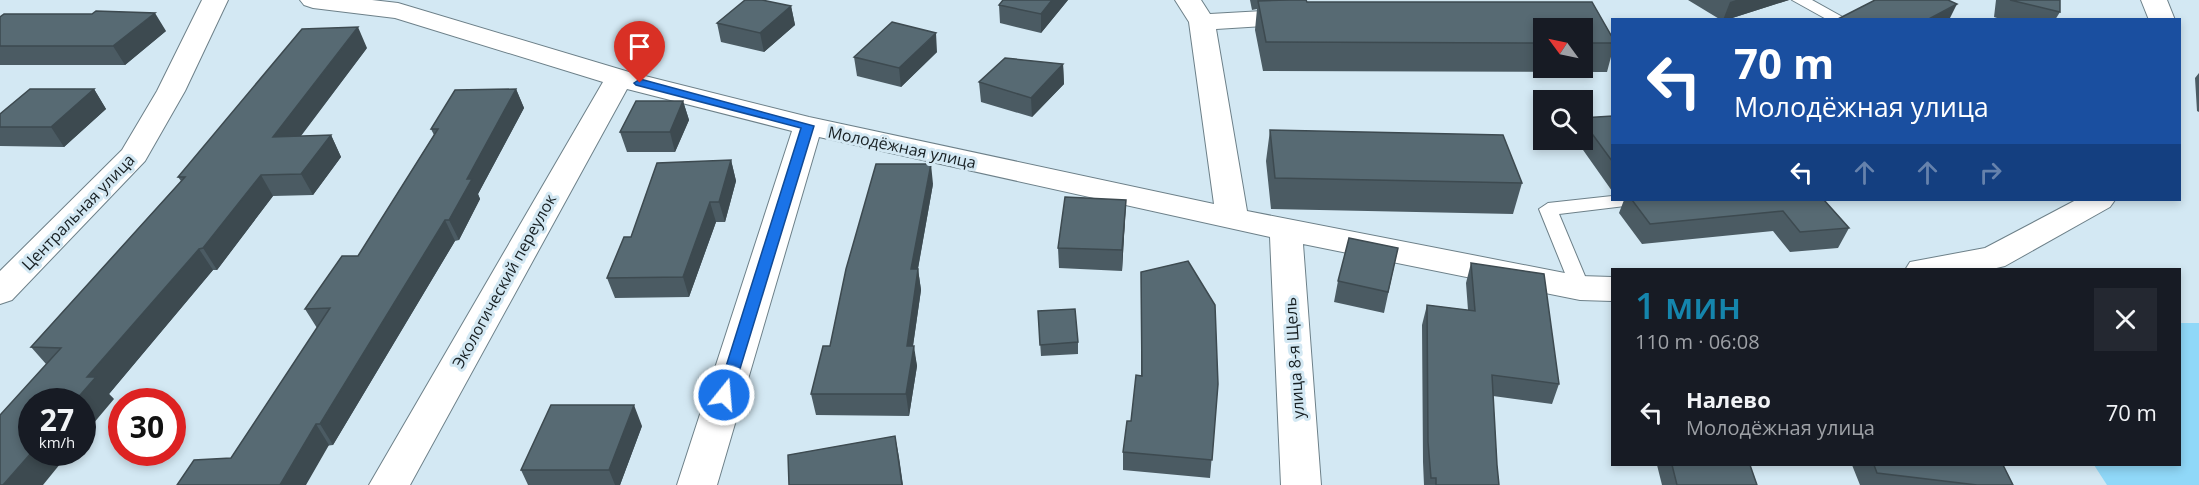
<!DOCTYPE html>
<html lang="ru">
<meta charset="utf-8">
<style>
body{margin:0;font-family:"Open Sans",sans-serif;background:#242831;color:#f1f3f6;height:100vh;display:flex;flex-direction:column;font-size:22px;white-space:nowrap}
*{box-sizing:border-box;margin:0}
p{font-size:20px;color:#9ea1a6}
.icon{flex:none;width:33px;height:33px;fill:none;stroke:currentColor;stroke-width:2;stroke-linecap:round;stroke-linejoin:round}
.map{position:relative;flex:1;overflow:hidden}
.side{position:absolute;left:1611px;top:268px;width:570px;height:198px;display:flex;flex-direction:column;background:#171b24;border-radius:0px;box-shadow:0 3px 9px #0003}
.side>*{flex:none}
.top-card{position:absolute;left:1611px;top:18px;width:570px;height:183px;border-radius:0px;box-shadow:0 3px 9px #0003;background:#1a4fa0;color:#fff;overflow:hidden}
.needle{width:39px;rotate:303deg}
.buttons{position:absolute;left:1533px;top:18px;display:grid;gap:12px}
.buttons a{display:grid;place-items:center;width:60px;height:60px;border-radius:0px;background:#171b24;box-shadow:0 3px 9px #0003;font-size:30px}
.speed{position:absolute;left:18px;top:388px;display:flex;gap:12px;font-size:30px;font-weight:700;text-align:center}
.speed>*{display:grid;place-content:center;width:78px;height:78px;border-radius:50%;background:#171b24;box-shadow:0 3px 9px #0003;line-height:1}
.speed small{font-size:15px;font-weight:400}
.speed .limit{border:9px solid #d22;background:#fff;color:#111}
.pin{position:absolute;display:grid;place-items:center;width:51px;height:51px;color:#fff;margin:-62px -26px;border-radius:50% 50% 50% 0;rotate:-45deg;box-shadow:0 0 6px #0007}
.pin .icon{rotate:45deg}
.me{position:absolute;width:66px;margin:-33px;rotate:17deg;stroke-linejoin:round;filter:drop-shadow(0 0 4px #0008)}
.turn{display:flex;align-items:center;gap:21px;height:126px;padding:0 24px;font-size:27px}
.turn .icon{width:78px;height:78px;stroke-width:2.5}
.turn b{display:block;font-size:42px;line-height:51px}
.lanes{display:flex;align-items:center;height:57px;padding:0 24px;background:#0003;justify-content:center;gap:30px;direction:ltr}
.lanes .off{opacity:.35}
.round{display:grid;place-items:center;flex:none;width:63px;height:63px;border-radius:0px;background:#242831}
.overview{display:flex;align-items:center;justify-content:space-between;height:102px;padding:0 24px}
h1{font-size:36px;font-weight:600;line-height:45px;color:#1585ac}
ul{padding:0;list-style:none}
li{display:flex;align-items:center;gap:18px;height:84px;padding:0 24px}
li div{flex:1}
li b{display:block;font-size:22px}
li em{font-style:normal}
.map>svg:first-child{display:block}
</style>
<div class="map">
<svg width="2199" height="485" viewBox="0 0 2199 485">
<rect width="100%" height="100%" fill="#d3e8f3"/>
<!-- green -->
<path fill="#90d8f8" d="M2180,323H2199V485H2107L2094,465H2180Z"/>
<g fill="none" stroke-linecap="round" stroke-linejoin="round">
<!-- service casing -->
<g stroke="#6d8089" stroke-width="2">
<path id="service" d="M1792,0H1812L1848,20H1828Z
M1612,196V200H1634L1625,206L1559,214L1590,288L1587,293H1573L1539,209L1548,203Z"/>
</g>
<!-- minor casing -->
<g stroke="#6d8089" stroke-width="2">
<path id="minor" d="M300,0H372L398,3L629,72L809,117L1214,204L1189,22L1175,0H1201L1210,14L1301,9L1310,11L1314,17L1310,23L1216,29L1247,211L1580,276L1612,277V301L1580,300L1303,244L1321,485H1281L1270,237L819,137L717,485H677L792,131L627,89L410,485H369L603,82L395,18L313,8L304,5Z
M2141,0H2167L2175,20H2149Z
M2076,200H2115L2110,207L2005,266L1988,270H1905L1910,262L1985,248Z"/>
</g>
<!-- tertiary casing -->
<g stroke="#6d8089" stroke-width="2">
<path id="tertiary" d="M202,0H228L185,91L145,161L12,300L0,304V271L122,150L157,91Z"/>
</g>
<!-- service -->
<use href="#service" fill="#fff" fill-rule="evenodd"/>
<!-- minor -->
<use href="#minor" fill="#fff" fill-rule="evenodd"/>
<!-- tertiary -->
<use href="#tertiary" fill="#fff" fill-rule="evenodd"/>
</g>
<!-- wall -->
<path fill="#4b5b63" fill-rule="evenodd" d="M1068,0L1041,33L1000,23L999,5Z
M1250,0H1306L1307,2H1592L1612,37V53L1607,72L1263,71L1255,30L1257,9L1252,10ZM1544,28H1582V68H1544Z
M1688,0H1789L1726,20H1721Z
M1996,0H2060V12L2055,20H2003L1994,17Z
M791,6L795,25L764,52L721,42L717,23Z
M0,17L166,31L125,65H0Z
M367,48L301,136L331,135L341,157L313,195L273,196L217,270H213L109,394L114,399L46,364L31,347L181,181L178,177Z
M937,52L901,87L857,76L854,57Z
M1063,64L1064,84L1032,117L981,102L979,82Z
M2199,73V112L2197,111L2195,78Z
M94,89L106,109L64,147L0,146V114Z
M516,89L524,108L478,194L480,199L459,240L455,241L333,445L231,458L317,328L305,309L358,256L434,135L431,129Z
M683,101L689,120L675,152H627L620,132Z
M1612,116V191L1576,140H1582V118Z
M1270,130L1522,183L1513,214L1271,209L1266,161Z
M731,160L736,181L725,222H716L689,297L615,298L607,278L631,237Z
M933,184L918,269L921,290L913,346L917,366L909,416L816,415L811,394Z
M1126,200L1122,271L1059,268L1058,248Z
M1624,200H1824L1849,228L1838,248L1790,252L1773,231L1642,244L1619,213Z
M1398,248L1384,313L1334,302L1338,281Z
M1471,263L1559,384L1552,404L1493,396L1497,465L1499,485H1424L1423,462L1422,325L1427,305L1468,310L1466,283Z
M1141,272L1218,384L1210,478L1123,470V452L1131,421L1141,375Z
M1038,311L1078,342V354L1041,356Z
M642,426L620,485H528L521,470Z
M1657,465H1750L1757,485H1662Z
M1852,465H2003L2013,485H1860Z"/>
<!-- shaded-wall -->
<path fill="#3d4a50" d="M1052,0H1068L1041,33V14Z
M1736,0H1789L1726,20H1723L1730,2Z
M1957,4L1949,20H1927Z
M791,6L795,25L764,52L760,33Z
M155,13L166,31L125,65L113,46Z
M358,27L367,48L284,158L273,137Z
M936,33L937,52L901,87L899,68Z
M1063,64L1064,84L1032,117L1031,98Z
M94,89L106,109L64,147L51,127Z
M516,89L524,108L478,194L480,199L459,240L449,220L467,179Z
M683,101L689,120L675,152L670,132Z
M331,135L341,157L313,195L301,174Z
M731,160L736,181L725,222L719,202Z
M931,164L933,184L914,290L911,269Z
M261,175L273,196L217,270L203,248Z
M1126,200L1125,220L1122,271V250Z
M710,202L716,222L689,297L683,277Z
M445,220L455,241L333,445L320,424Z
M199,249L213,270L109,394L114,399L82,437V402H74L87,377Z
M918,269L921,290L910,366L907,346Z
M914,346L917,366L909,416L906,394Z
M634,405L642,426L620,485H615L609,470Z
M316,424L329,445L306,485H280Z
M895,436L899,457L903,485H902Z
M32,452V453H69L43,485H3Z"/>
<!-- building -->
<path fill="#576a73" stroke="#3d4a50" stroke-width="1.5" d="M745,0H762L791,6L760,33L717,23Z
M1003,0H1052L1041,14L999,5Z
M1289,0H1306L1307,2H1592L1612,37V43H1582V28H1544V43L1266,42L1258,1Z
M1875,0H1948L1957,4L1927,20H1836Z
M2010,0H2060V12Z
M96,11L155,13L113,46H0V17L4,14H92Z
M892,22L936,33L899,68L854,57Z
M358,27L273,137L331,135L301,174L261,175L203,248L199,249L87,377H96L74,402H32V452L3,485H0V415L61,348L31,347L185,177H178L302,29Z
M1005,58L1063,64L1031,98L979,82Z
M30,89H94L51,127H0V114Z
M516,89L467,179H472L449,220H445L320,424H316L280,485H177L194,460L231,458L330,308L305,309L342,256H358L438,129H431L455,90Z
M636,101H683L670,132H620Z
M1612,116V161L1582,120V118Z
M1270,130L1503,135L1522,183L1275,178Z
M731,160L719,202H710L683,277L607,278L624,237H631L657,163Z
M876,164H931L911,269H918L907,346H914L906,394H811L823,346H830L846,269Z
M1065,197L1126,200L1122,250L1058,248Z
M1632,200H1824L1849,228L1800,232L1783,211L1650,224Z
M1349,238L1398,248L1388,292L1338,281Z
M1188,261L1215,305L1218,384L1212,460L1123,452L1127,421H1131L1136,375L1142,376L1141,272Z
M1471,263L1544,274L1559,384L1492,375L1497,465L1499,485H1436V478H1431L1428,442L1427,305L1475,311Z
M1075,309L1078,342L1040,345L1038,311Z
M551,405H634L609,470H521Z
M895,436L902,485H789L788,455Z
M1672,465H1750L1757,485H1677Z
M1874,465H2003L2013,485H1977L1877,473Z"/>
<!-- route -->
<path fill="#1a73e8" stroke="#114b97" stroke-width="1.5" d="M640,79L814,126L732,395L724,401L717,395L801,128L636,85L634,83Z"/>
<g text-anchor="middle" stroke-width="6" stroke-linejoin="round" paint-order="stroke">
<!-- street labels -->
<g font-size="16" fill="#171f22" stroke="#d3e8f3">
<text transform="translate(902 147) rotate(12)" y="6">Молодёжная улица</text>
<text transform="translate(78 212) rotate(-46)" y="6">Центральная улица</text>
<text transform="translate(504 281) rotate(-61)" y="6">Экологический переулок</text>
<text transform="translate(1294 358) rotate(-94)" y="6">улица 8-я Щель</text>
</g>
</g>
</svg>
<div class="buttons">
<a><svg class="needle" viewBox="-14 -14 28 28"><path d="M0-13l5 13h-10z" fill="#e53935"/><path d="M0 13l5-13h-10z" fill="#9ea1a6"/></svg></a>
<a><svg class="icon" aria-label="search" viewBox="0 0 24 24"><circle cx="10" cy="10" r="6"/><path d="M15 15l6 6"/></svg></a>
</div>
<div class="speed"><div>27<small>km/h</small></div><div class="limit">30</div></div>
<div class="pin" style="left:640px;top:83px;background:#d93025"><svg class="icon" aria-label="arrive" viewBox="0 0 24 24"><path d="M6 21V4h12l-3 4 3 4H6"/></svg></div>
<svg class="me" style="left:724px;top:395px" viewBox="-20 -20 40 40"><circle r="17" fill="#1a73e8" stroke="#fff" stroke-width="3"/><path d="M0-11L8 9 0 5-8 9z" fill="#fff"/></svg>
<div class="top-card">
<div class="turn"><svg class="icon" aria-label="left" viewBox="0 0 24 24"><path d="M17 20v-9H6M10 6l-5 5 5 5"/></svg><div><b>70 m</b>Молодёжная улица</div></div>
<div class="lanes"><svg class="icon" aria-label="left" viewBox="0 0 24 24"><path d="M17 20v-9H6M10 6l-5 5 5 5"/></svg><svg class="icon off" aria-label="ahead" viewBox="0 0 24 24"><path d="M12 20V5M6 11l6-6 6 6"/></svg><svg class="icon off" aria-label="ahead" viewBox="0 0 24 24"><path d="M12 20V5M6 11l6-6 6 6"/></svg><svg class="icon off" aria-label="right" viewBox="0 0 24 24"><path d="M7 20v-9h11M14 6l5 5-5 5"/></svg></div>
</div>
<section class="side">
<div class="overview"><div><h1>1 мин</h1><p>110 m · 06:08</p></div><a class="round"><svg class="icon" aria-label="close" viewBox="0 0 24 24"><path d="M6 6l12 12M18 6L6 18"/></svg></a></div>
<ul>
<li><svg class="icon" aria-label="left" viewBox="0 0 24 24"><path d="M17 20v-9H6M10 6l-5 5 5 5"/></svg><div><b>Налево</b><p>Молодёжная улица</p></div><em>70 m</em></li>
</ul>
</section>
</div>
